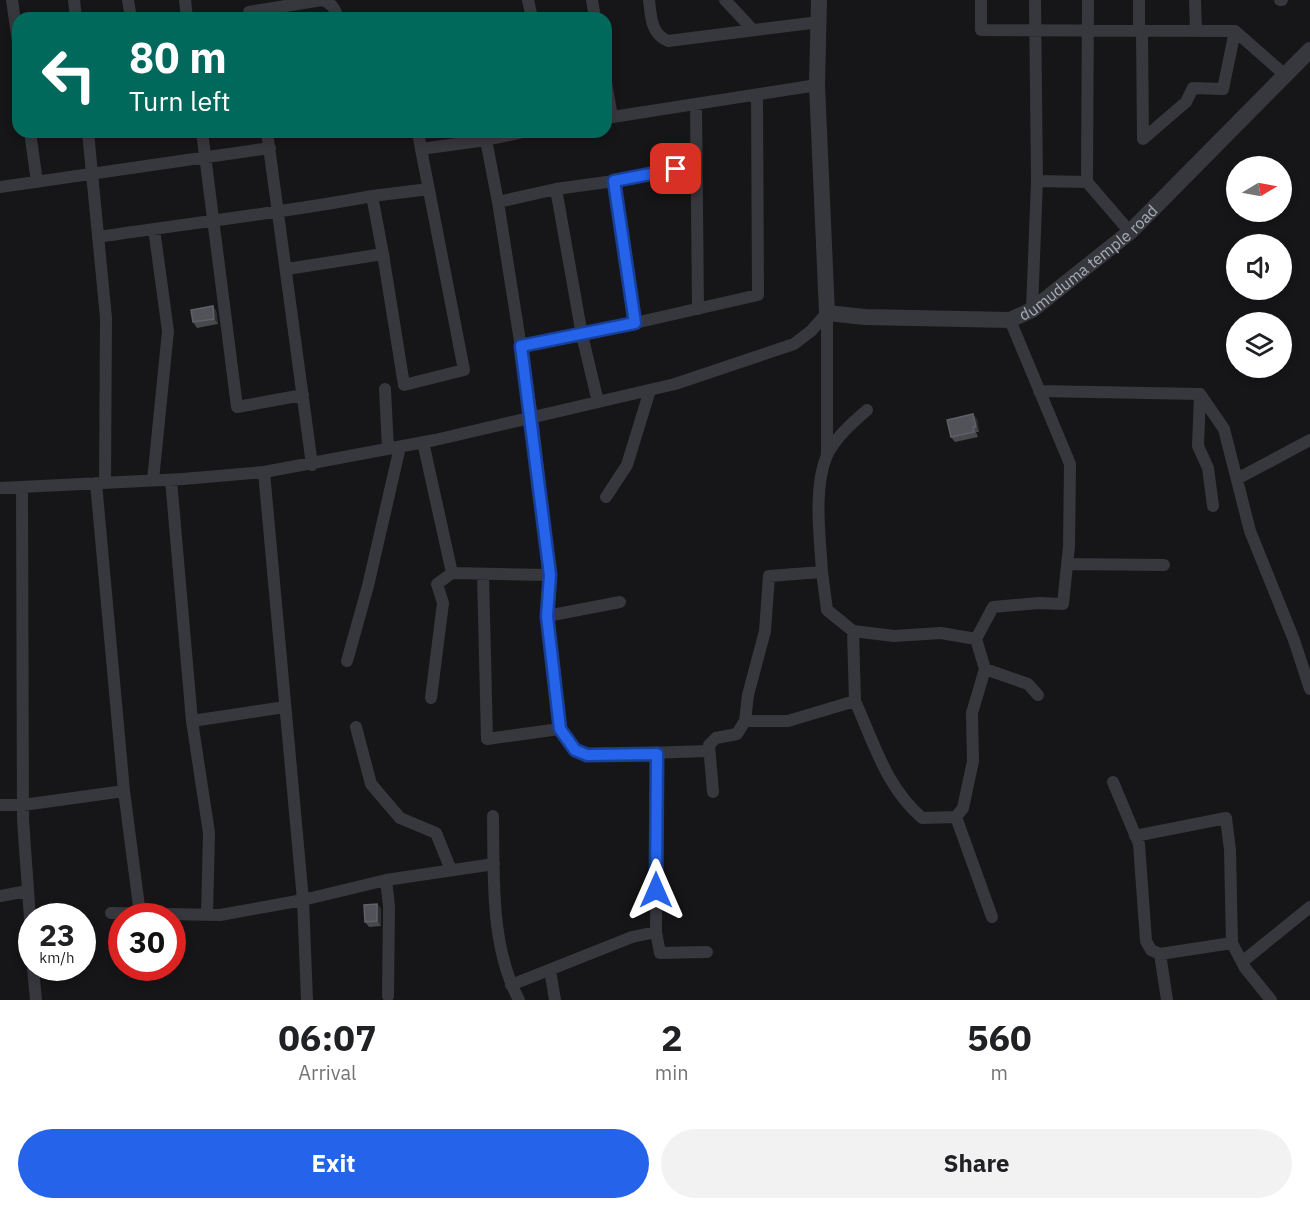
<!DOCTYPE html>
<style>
body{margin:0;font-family:"IBM Plex Sans",sans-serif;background:#f2f2f2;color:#202124;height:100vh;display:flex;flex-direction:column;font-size:22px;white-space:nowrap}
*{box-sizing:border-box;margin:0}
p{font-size:20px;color:#757577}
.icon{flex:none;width:33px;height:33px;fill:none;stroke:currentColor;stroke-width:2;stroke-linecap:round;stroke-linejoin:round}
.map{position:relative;height:1000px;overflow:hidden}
.drawer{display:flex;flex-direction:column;background:#fff;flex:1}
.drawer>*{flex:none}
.banner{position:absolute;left:12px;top:12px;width:600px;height:126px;border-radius:18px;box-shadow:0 3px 9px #0003;background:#00695c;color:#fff;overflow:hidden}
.needle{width:39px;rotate:80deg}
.buttons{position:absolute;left:1226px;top:156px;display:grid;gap:12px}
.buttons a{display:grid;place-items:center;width:66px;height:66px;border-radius:50%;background:#fff;box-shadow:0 3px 9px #0003;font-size:30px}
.speed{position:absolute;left:18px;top:903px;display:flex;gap:12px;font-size:30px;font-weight:700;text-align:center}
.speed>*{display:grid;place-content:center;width:78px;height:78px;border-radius:50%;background:#fff;box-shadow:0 3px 9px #0003;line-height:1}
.speed small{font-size:15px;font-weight:400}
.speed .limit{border:9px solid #d22;background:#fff;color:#111}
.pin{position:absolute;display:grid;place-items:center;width:51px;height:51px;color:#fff;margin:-26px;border-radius:12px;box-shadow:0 3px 9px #0006}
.me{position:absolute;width:66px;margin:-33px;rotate:0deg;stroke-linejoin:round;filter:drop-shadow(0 0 4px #0008)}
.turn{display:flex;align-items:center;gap:21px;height:126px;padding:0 18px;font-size:27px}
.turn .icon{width:78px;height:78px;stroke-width:2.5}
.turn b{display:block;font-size:42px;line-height:51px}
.eta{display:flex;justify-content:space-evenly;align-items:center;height:102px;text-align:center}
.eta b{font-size:36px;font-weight:700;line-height:42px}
.action{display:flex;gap:12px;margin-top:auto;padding:12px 18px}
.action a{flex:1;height:69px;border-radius:36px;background:#2563eb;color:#fff;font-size:24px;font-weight:700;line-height:69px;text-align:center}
.action a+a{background:#f2f2f2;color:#202124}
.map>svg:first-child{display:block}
</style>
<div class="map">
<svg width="1310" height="1000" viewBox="0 0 1310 1000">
<rect width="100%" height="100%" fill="#161618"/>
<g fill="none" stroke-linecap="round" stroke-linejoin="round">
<!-- minor -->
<path stroke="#37383d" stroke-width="12" d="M12,0L18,42
M74,0L76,18
M128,0L131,18
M185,0L187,18
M528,0L532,18
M592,0L595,18
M649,0C651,17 651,34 668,41L819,22
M725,0L753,30
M981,0V30L1235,31L1285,75
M1195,0L1196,31
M1280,0H1282
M249,12L322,0C332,3 335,9 338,18
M1139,32V0
M1142,32L1143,139L1186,102L1193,88L1223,89L1235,31
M606,82L612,117
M696,104L698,309
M606,118L817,85
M30,132L37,182
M88,132L106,318L105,482
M202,132L237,407L303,395
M267,132L312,465
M418,132L421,149
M486,140L524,132
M1037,181L1087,182L1130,232
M1087,182L1088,0
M0,187L270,148
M372,196L429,189
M98,237C190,223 282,213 372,196L383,254
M287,269L383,254L404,385L464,370L421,149L486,140L498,202
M1032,310L1037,181L1035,0
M635,323L614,181L696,165
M521,346L582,335L556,189L614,181
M385,389L388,449
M1039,391L1200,394L1198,446L1208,468L1213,506
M1200,394L1224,429L1250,531L1294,640L1310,689
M598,402L582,335L758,295L757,95
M423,442L452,573L437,584L443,603L431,698
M827,456V313
M1237,479L1310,440
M153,480L168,331L154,229
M171,480L192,721L209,833L207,915
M96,483L124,791L140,914
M0,488L183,479L264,472L435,440L675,384L794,344L811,331L827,313
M22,488L23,820L32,946
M606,497L627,465L650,390
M1067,564L1164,565
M822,572L827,610L853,631L894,636L941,633L976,639
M452,573L550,575L532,417L498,202L556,189
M483,574L487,739L559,729
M550,575L547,616L559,729L575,750L587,755L708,751
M547,616L620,602
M853,631L855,701
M347,661L368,586L400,447
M985,669L1028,684L1038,695
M192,721L285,707
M745,721H788L855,701C874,743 886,787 922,818L956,817L963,808L973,761L972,713L985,669L976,639L993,607L1039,603L1063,604L1069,546L1070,464L1010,320
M356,727L371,784L400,818L436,833L451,870
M1113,782L1139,844L1146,941L1151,950L1160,954L1167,1000
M713,792L709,745L716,738L737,734L745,721L748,695L765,631L769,576L822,572C820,537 813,488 827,455C836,437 852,423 867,410
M0,805H23L124,791
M493,816C494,877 490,946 519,1000
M956,817L992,917
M1135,836L1226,818L1230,850L1232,943
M386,880L389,906L388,996
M0,896L27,891
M111,913L220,915L303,900L264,472
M656,932L657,754
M1160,954L1232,943L1245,968L1271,1000
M1242,962L1310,907
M33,968L36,1000
M550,970L555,1000
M511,985L632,937L656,932L660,953L707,952
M307,1000L303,900L386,880L494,864"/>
<!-- tertiary -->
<path stroke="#37383d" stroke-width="16" id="s1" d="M819,0L817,85L827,313L865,317L1010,320L1032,310L1130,232L1310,50"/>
</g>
<!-- wall -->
<path fill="#47494d" d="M213,306L216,311L218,324L197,328L193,322Z
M977,419L979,432H976L978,437L955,442L951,437Z
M377,904L381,909V926L369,927L365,922Z"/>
<!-- shaded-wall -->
<path fill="#2f3033" d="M213,306L216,311L218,324L214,319Z
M973,414L977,419L979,432L976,427Z
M377,904L381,909V926L377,921Z"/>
<!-- building -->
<path fill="#525359" stroke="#5f6168" stroke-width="1.5" d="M213,306L214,319L193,322L191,310Z
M973,414L976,427H973L974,432L951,437L947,420Z
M377,904V921L365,922L364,905Z"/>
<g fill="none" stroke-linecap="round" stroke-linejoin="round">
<!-- route casing -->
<g stroke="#184099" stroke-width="15">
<path id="route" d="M656,890L657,754L587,755L575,750L560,729L547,616L550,575L521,346L635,323L614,181L676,169"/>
</g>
<!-- route -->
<use href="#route" stroke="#2563eb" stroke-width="10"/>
</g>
<g text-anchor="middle" stroke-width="4.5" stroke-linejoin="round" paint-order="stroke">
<!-- street labels -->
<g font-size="16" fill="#a8adb8" stroke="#111113">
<text dy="6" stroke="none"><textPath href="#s1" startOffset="594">dumuduma temple road</textPath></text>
</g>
</g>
</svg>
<div class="buttons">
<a><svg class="needle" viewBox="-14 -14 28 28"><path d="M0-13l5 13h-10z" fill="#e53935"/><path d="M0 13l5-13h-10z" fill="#757577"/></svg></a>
<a><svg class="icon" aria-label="sound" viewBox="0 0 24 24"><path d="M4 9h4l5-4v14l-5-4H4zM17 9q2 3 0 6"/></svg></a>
<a><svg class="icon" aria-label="layers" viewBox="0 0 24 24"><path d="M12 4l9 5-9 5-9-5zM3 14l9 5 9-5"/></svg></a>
</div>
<div class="speed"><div>23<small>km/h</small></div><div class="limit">30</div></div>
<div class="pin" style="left:676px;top:169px;background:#d93025"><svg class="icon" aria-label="arrive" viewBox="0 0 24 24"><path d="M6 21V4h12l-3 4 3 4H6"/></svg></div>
<svg class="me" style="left:656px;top:890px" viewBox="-20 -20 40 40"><path d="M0-17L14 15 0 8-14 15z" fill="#2563eb" stroke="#fff" stroke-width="4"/></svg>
<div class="banner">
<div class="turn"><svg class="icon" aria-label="left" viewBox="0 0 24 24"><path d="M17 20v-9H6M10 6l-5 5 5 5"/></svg><div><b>80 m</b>Turn left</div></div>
</div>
</div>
<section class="drawer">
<div class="eta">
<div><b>06:07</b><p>Arrival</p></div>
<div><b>2</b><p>min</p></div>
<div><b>560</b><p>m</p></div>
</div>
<div class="action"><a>Exit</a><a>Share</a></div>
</section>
